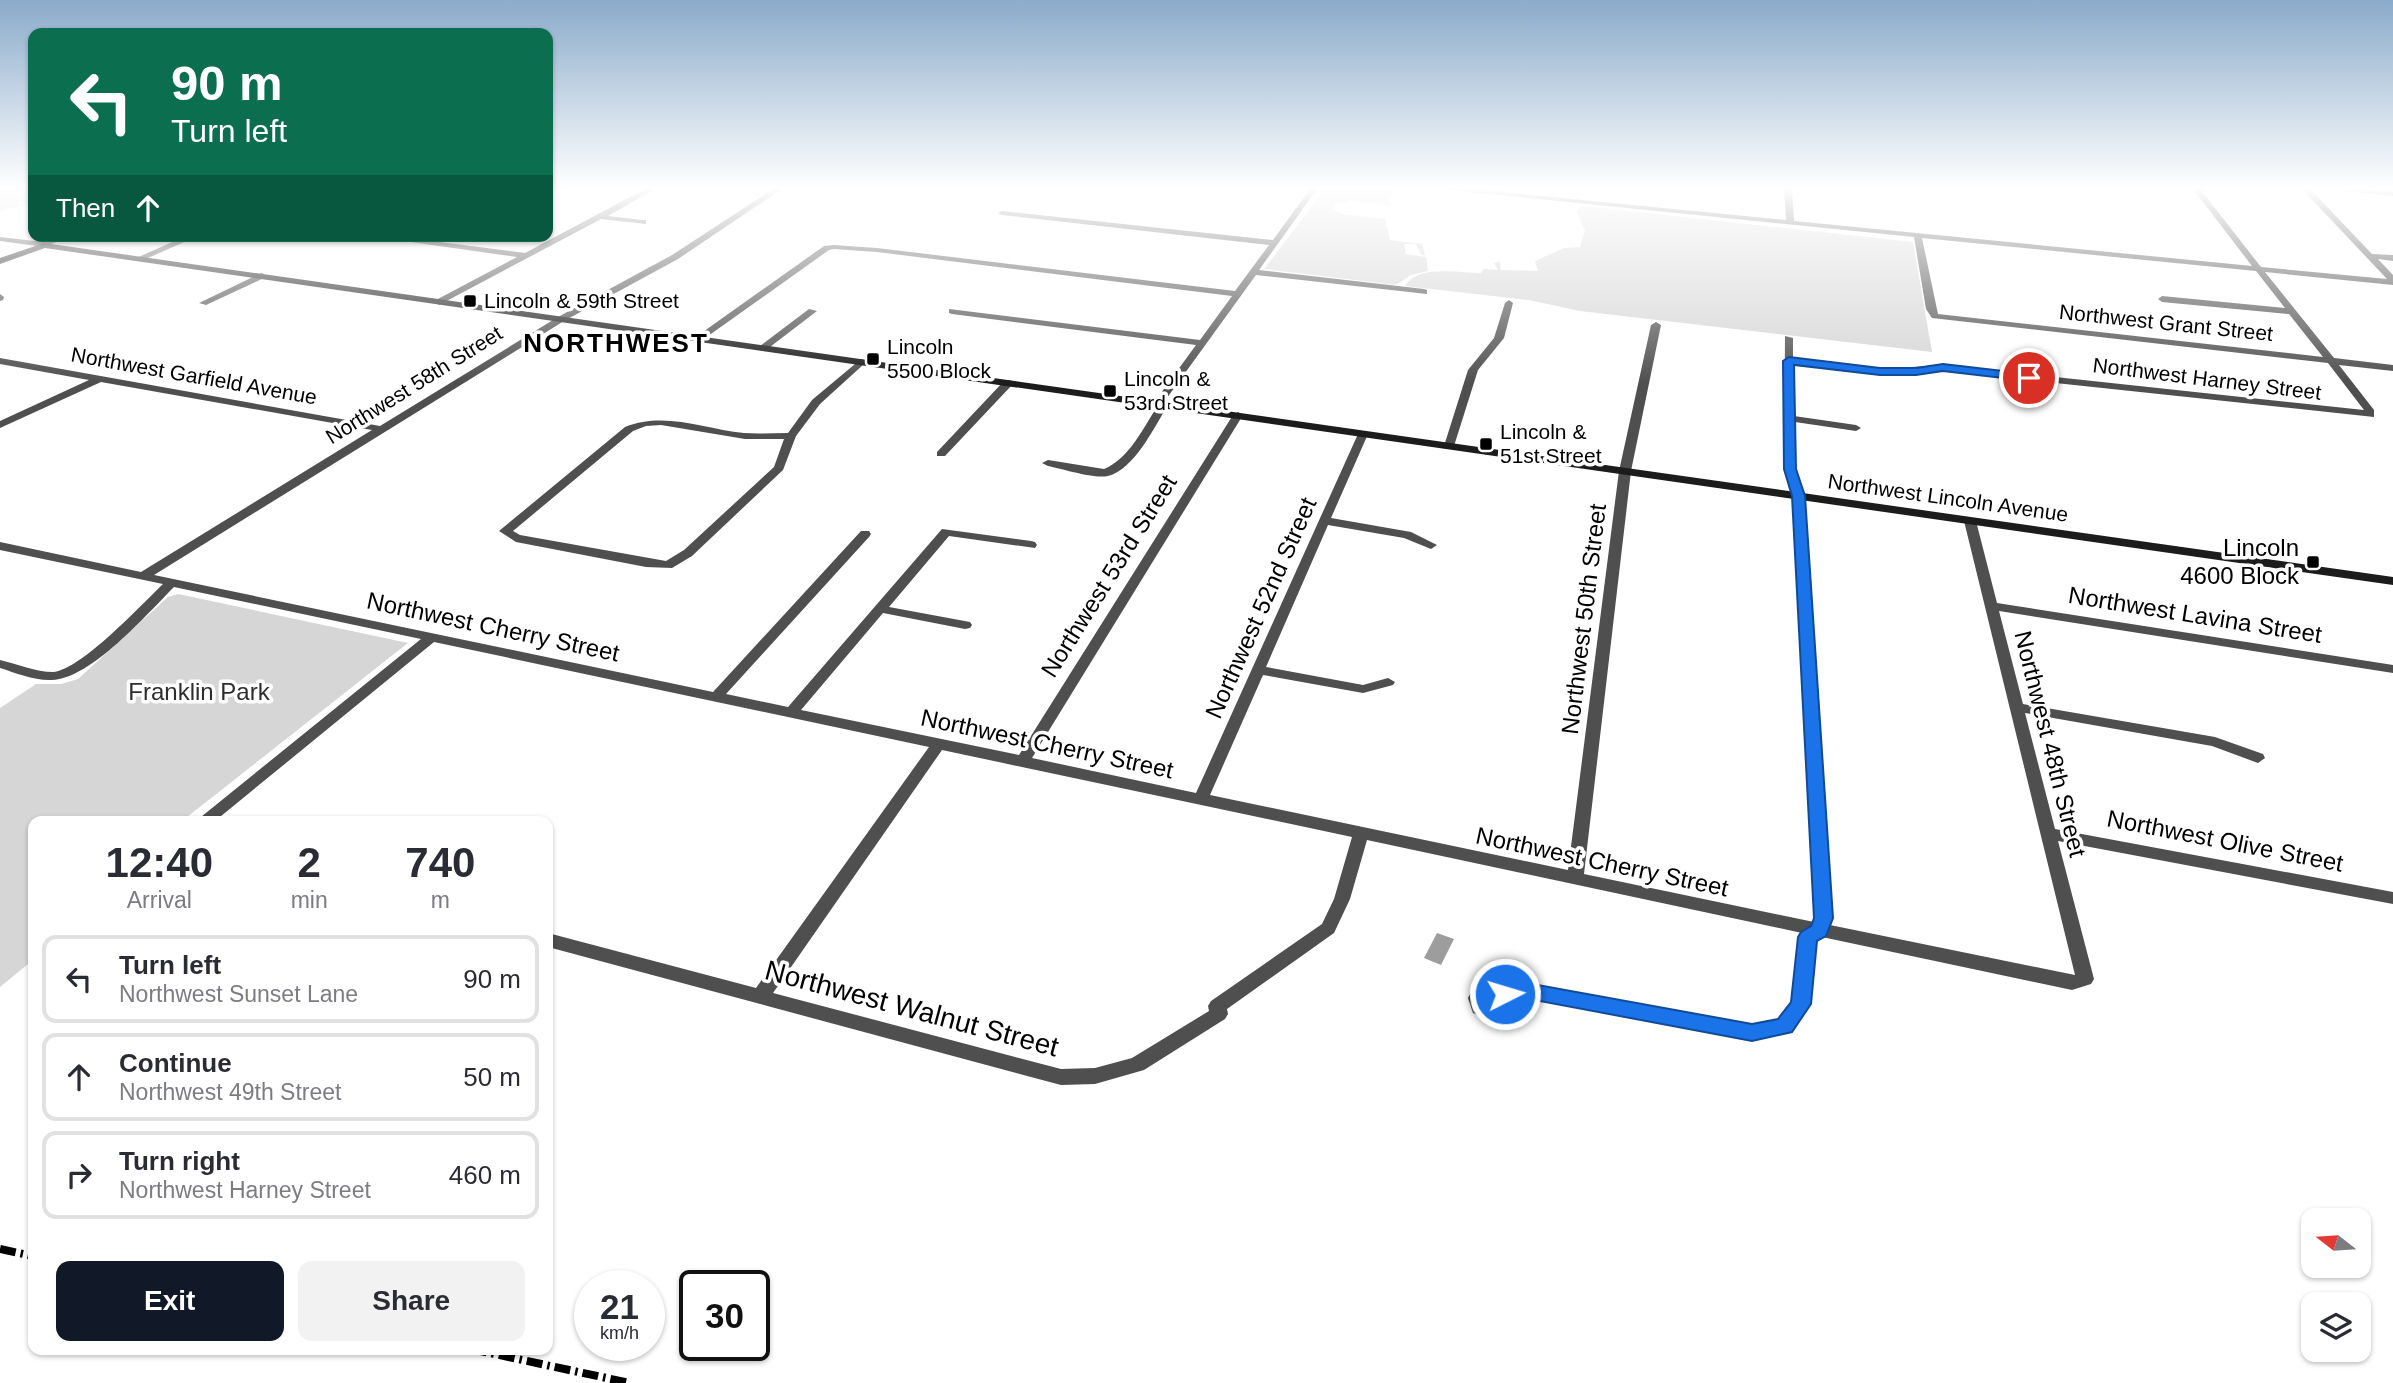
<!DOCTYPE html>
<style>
body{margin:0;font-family:Helvetica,sans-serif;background:#f2f2f3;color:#2b2b33;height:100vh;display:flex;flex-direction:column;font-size:26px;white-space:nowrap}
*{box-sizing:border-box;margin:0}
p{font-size:23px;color:#7c7c81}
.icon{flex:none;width:38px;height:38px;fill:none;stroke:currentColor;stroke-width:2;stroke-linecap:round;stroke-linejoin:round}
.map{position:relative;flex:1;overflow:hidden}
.sheet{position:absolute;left:28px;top:816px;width:525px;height:539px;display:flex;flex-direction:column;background:#fff;border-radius:14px;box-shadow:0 2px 5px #0004}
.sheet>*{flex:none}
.banner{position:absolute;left:28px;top:28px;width:525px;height:214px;border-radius:14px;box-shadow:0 2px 5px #0004;background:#0b6e4f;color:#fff;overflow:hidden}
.needle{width:46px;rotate:287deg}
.buttons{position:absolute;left:2301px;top:1208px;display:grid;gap:14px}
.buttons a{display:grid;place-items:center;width:70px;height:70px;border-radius:14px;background:#fff;box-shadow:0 2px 5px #0004;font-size:35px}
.speed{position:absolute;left:574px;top:1270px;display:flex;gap:14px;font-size:35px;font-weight:700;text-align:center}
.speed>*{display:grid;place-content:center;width:91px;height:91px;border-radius:50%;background:#fff;box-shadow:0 2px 5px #0004;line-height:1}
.speed small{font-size:18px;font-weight:400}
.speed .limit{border:4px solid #111;border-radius:10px;background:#fff;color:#111}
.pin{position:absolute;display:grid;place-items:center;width:60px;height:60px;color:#fff;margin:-30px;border:4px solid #fff;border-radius:50%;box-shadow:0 2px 7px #0007}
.me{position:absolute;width:77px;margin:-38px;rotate:85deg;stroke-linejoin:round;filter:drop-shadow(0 0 5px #0008)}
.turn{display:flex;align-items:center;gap:24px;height:147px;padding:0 28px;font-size:32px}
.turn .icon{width:91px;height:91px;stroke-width:2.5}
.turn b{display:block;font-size:49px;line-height:60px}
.then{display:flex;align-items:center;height:66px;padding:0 28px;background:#0003;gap:14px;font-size:26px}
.eta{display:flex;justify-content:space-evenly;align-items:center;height:119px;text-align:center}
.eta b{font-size:42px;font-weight:800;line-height:49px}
.cta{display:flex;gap:14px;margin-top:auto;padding:14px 28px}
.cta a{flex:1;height:80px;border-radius:14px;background:#111827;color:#fff;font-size:28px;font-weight:800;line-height:80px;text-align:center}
.cta a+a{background:#f2f2f3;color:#2b2b33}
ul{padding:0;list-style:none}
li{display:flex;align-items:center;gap:21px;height:88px;margin:0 14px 10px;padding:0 14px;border:4px solid #e1e1e2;border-radius:14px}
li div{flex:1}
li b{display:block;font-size:26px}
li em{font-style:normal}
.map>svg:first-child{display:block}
</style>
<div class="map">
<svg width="2393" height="1383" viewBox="0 0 2393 1383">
<rect width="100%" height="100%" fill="#fff"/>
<!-- green -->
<path fill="#d6d6d6" d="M0,189H33V203L0,211Z
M1325,189L1396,190L1389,199L1392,206L1350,200L1349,202L1337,203L1332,209L1342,214L1385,219L1390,240L1422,244L1425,255H1421L1416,244H1404L1406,254L1426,257L1428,271L1411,275L1396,285L1264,269Z
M1582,206L1913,242L1932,352L1580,311L1529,300L1405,286C1417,264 1460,273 1481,273L1484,269L1498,270L1494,263L1500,262L1501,270L1538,271L1535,262L1537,260L1564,248L1580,247L1585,230L1576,211Z
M178,594L408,643L182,821H33V960L0,987V708L36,684H61L78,679L168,597Z"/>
<!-- water -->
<path fill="#9d9d9d" d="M1437,933L1454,939L1441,965L1424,958Z"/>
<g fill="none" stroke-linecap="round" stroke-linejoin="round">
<!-- street -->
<path fill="#4f4f4f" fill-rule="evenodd" d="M645,189H655L608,216L643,220H646V224L601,219L439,305L435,302L436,300L517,257L368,236H393L525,253Z
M773,189H782L678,259L564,321L154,575L713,692L861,531H869L871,534L869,537L726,694L788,707L942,529L1031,541L1035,542L1037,545L1035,548L949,536L889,607L970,622L972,625L970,628L965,629L883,613L801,710L1019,755L1233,415L1238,412L1243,415L1032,758L1196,793L1358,434L1363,431L1368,434L1331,518L1411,532L1437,545L1431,549L1404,538L1328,525L1266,667L1363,685L1388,678L1395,682L1393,685L1363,693L1263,675L1210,795L1568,870L1619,471L1651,325L1656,322L1661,325L1631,471L1584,874L1814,922L1792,496L1784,469L1785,336L1793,338V359L1880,369L1943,365L2364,410L2328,363L1932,318L1926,309L1914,237L1441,189H1472L1786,220L1784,189H1792L1794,221L2252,266L2193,189H2200L2261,267L2387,279L2302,189H2310L2372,254L2393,255V261L2378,259L2393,275V285L2265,272L2334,358L2393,365V371L2339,365L2374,410V417L1943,371L1880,375L1793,364L1794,416L1856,425L1861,428L1856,431L1795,422L1796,469L1804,496L1832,918L1830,925L2075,975L1964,521L1970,517L1976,521L1997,603L2393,665V673L1999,611L2023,704L2215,737L2263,754L2265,758L2258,763L2212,746L2025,713L2055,829L2393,892V904L2058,841L2094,979L2091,984L2072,990L1822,937L1816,940L1810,1004C1794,1034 1783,1034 1752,1041L1514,996V1002L1507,1018L1495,1021L1473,1013L1468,998C1476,982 1488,980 1505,980L1752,1025L1778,1020L1792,1002L1802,933L1367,840L1350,899L1334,933L1227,1009L1228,1014L1225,1019L1144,1070L1095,1084L1061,1085L548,947V933L756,988L929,747L434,642L215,821H196L421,639L174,587C148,613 91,679 52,680C35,681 16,673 0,668V660C17,664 36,672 53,672C81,670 141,605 163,584L0,550V542L141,572L372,430L101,382L0,428V421L89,380L0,364V358L380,426L558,317L672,255ZM1922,238L2256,271L2285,308L2162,296L2158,299L2162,302L2289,314L2323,357L1938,314ZM942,750L1352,837L1334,899L1322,924L1211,1001L1208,1006L1209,1011L1132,1058L1095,1068L1061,1069L773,993ZM1491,994H1496L1494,1006L1487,1003L1486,999Z
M1310,189H1317L1259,270L1424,289L1427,290V294L1256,275L1164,402L1168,405C1155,426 1134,470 1108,476C1094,479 1063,469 1048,466L1042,463L1048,460L1104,469C1129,459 1143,428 1157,407L1153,404L1196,345L952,314L949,313V309L1200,340L1232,296L877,252L834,249L829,250L701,341L693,339L824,246L834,245L877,248L1235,291L1269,245L1002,215L998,213L1002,211L1273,240Z
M2342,189L2393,192V196L2345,191Z
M60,236H72L44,247L0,241V237L43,242Z
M186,236H198L141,261L134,259Z
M261,273L264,274V278L206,305L199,303Z
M0,294L4,297L3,300L0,301Z
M1509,300L1513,303L1504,338L1478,370L1454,446L1453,448H1445L1444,446L1468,370L1494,338L1505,303Z
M809,309L817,311L766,350H760V346Z
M861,359L864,360V364L820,404L796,436L783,470L692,556L672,568L646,567L516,542L499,531L625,427C665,411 704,429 744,433C758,434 773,433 788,433L812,400ZM661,425L745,439H784L774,467L684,550L666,561L520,535L513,531L633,431L646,426Z
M1008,380L1012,381V385L945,456H937V452L1004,381Z"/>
<!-- secondary -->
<path fill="#1c1c1c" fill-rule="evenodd" d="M44,243L2393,577V585L45,248L0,264V258Z"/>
<!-- rail -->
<path stroke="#000" stroke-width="8" stroke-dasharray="16 5 2.5 5" stroke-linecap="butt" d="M0,1249L33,1256
M471,1349L630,1383"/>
</g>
<!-- sky -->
<linearGradient id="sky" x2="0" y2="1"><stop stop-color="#8aabca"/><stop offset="0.49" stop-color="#fff"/><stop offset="1" stop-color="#fff" stop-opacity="0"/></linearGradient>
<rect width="2393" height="383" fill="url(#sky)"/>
<!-- route -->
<path fill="#1a73e8" stroke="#114b97" stroke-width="2" d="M1789,357L1880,368H1916L1943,364L2029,374L2035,378L2029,381L1943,371L1916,375H1880L1794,365L1796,469L1805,496L1833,918L1826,936L1817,941L1811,1004L1792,1032L1752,1041L1519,997L1505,1002L1498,1000L1495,987L1498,981L1505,979L1752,1024L1778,1019L1791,1002L1798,937L1801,932L1811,926L1814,918L1792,496L1784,469L1783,361Z"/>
<!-- markers -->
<g fill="#000" stroke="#fff" stroke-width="2.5">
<rect x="463" y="294" width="14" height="14" rx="3.5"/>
<rect x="866" y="352" width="14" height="14" rx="3.5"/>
<rect x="1103" y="384" width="14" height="14" rx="3.5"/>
<rect x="1479" y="437" width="14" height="14" rx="3.5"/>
<rect x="2306" y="555" width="14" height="14" rx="3.5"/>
</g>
<g text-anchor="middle" stroke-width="7" stroke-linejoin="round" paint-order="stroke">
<!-- far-poi labels -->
<g font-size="21" fill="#000" stroke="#fff" text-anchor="start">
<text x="484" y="308">Lincoln &amp; 59th Street</text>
<text x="887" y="354">Lincoln<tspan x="887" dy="24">5500 Block</tspan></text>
<text x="1124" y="386">Lincoln &amp;<tspan x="1124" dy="24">53rd Street</tspan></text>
<text x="1500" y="439">Lincoln &amp;<tspan x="1500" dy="24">51st Street</tspan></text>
</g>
<!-- far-street labels -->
<g font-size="21" fill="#000" stroke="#fff">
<text transform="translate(2166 323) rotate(6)" y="7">Northwest Grant Street</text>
<text transform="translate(194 376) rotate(10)" y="7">Northwest Garfield Avenue</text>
<text transform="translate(2207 379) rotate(7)" y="7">Northwest Harney Street</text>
<text transform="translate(414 385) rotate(-32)" y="7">Northwest 58th Street</text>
<text transform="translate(1948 498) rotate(8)" y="7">Northwest Lincoln Avenue</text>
</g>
<!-- poi labels -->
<g font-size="24" fill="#000" stroke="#fff" text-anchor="end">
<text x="2299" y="556">Lincoln<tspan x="2299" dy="28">4600 Block</tspan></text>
</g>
<!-- street labels -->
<g font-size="24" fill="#000" stroke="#fff">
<text transform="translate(1109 576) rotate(-58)" y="8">Northwest 53rd Street</text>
<text transform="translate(1261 608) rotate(-66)" y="8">Northwest 52nd Street</text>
<text transform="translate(2195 615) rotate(9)" y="8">Northwest Lavina Street</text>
<text transform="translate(1584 619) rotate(-83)" y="8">Northwest 50th Street</text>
<text transform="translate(493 627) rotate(12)" y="8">Northwest Cherry Street</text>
<text transform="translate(1047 744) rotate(12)" y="8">Northwest Cherry Street</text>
<text transform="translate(2050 744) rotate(76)" y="8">Northwest 48th Street</text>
<text transform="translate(2225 841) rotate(11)" y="8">Northwest Olive Street</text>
<text transform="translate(1602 862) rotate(12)" y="8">Northwest Cherry Street</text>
</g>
<!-- park labels -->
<g font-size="24" fill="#2d2d2d" stroke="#fff">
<text x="199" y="700">Franklin Park</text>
</g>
<!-- far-district labels -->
<g font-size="26" font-weight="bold" letter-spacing="2" fill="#000" stroke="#fff">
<text x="616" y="352">NORTHWEST</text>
</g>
<!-- near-street labels -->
<g font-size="28" fill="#000" stroke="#fff">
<text transform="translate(912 1008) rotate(15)" y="10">Northwest Walnut Street</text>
</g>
</g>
</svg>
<div class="buttons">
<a><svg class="needle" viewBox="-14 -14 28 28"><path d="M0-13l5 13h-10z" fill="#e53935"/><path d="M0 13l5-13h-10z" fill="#7c7c81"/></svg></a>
<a><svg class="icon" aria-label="layers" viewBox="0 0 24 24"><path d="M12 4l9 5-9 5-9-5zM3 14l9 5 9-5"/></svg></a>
</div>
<div class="speed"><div>21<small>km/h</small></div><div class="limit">30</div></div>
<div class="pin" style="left:2029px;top:378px;background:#d93025"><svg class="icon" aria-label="arrive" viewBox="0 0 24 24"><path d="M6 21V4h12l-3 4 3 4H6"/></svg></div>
<svg class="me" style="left:1505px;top:994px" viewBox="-20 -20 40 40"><circle r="17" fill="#1a73e8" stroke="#fff" stroke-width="3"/><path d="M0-11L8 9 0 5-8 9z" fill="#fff"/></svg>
<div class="banner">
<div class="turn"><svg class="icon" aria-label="left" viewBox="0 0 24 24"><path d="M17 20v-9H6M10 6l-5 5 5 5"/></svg><div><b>90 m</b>Turn left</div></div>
<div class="then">Then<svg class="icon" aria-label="ahead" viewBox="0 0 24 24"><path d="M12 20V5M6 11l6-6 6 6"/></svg></div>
</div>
<section class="sheet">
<div class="eta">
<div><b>12:40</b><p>Arrival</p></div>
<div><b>2</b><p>min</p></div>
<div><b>740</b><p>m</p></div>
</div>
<ul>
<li><svg class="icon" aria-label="left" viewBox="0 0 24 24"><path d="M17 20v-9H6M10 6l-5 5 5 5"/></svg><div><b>Turn left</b><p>Northwest Sunset Lane</p></div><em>90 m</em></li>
<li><svg class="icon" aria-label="ahead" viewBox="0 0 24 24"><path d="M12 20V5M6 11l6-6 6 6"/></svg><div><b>Continue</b><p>Northwest 49th Street</p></div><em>50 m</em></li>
<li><svg class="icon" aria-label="right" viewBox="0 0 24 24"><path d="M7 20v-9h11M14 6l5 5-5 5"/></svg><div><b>Turn right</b><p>Northwest Harney Street</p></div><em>460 m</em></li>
</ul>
<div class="cta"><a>Exit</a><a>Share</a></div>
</section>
</div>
